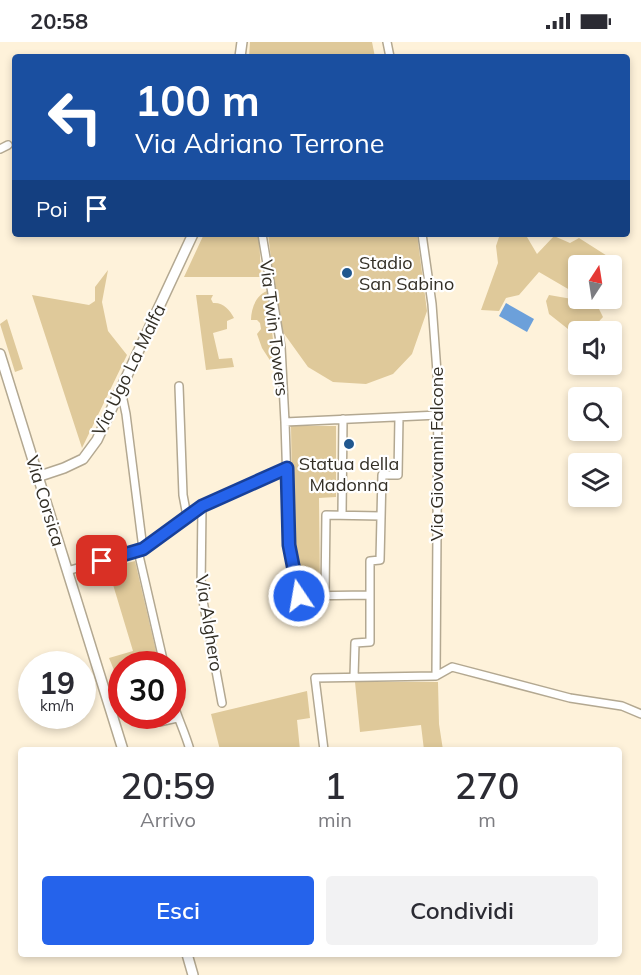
<!DOCTYPE html>
<html lang="it">
<style>
body{margin:0;font-family:Mulish,sans-serif;background:#f2f2f3;color:#2b2b33;height:100vh;display:flex;flex-direction:column;font-size:22px;white-space:nowrap}
*{box-sizing:border-box;margin:0}
p{font-size:20px;color:#7c7c81}
.icon{flex:none;width:33px;height:33px;fill:none;stroke:currentColor;stroke-width:2;stroke-linecap:round;stroke-linejoin:round}
.map{position:relative;flex:1;overflow:hidden}
.sheet{position:absolute;left:18px;top:705px;width:604px;height:210px;display:flex;flex-direction:column;background:#fff;border-radius:6px;box-shadow:0 3px 9px #0003}
.sheet>*{flex:none}
.hud{position:absolute;left:12px;top:12px;width:618px;height:183px;border-radius:6px;box-shadow:0 3px 9px #0003;background:#1a4fa0;color:#fff;overflow:hidden}
.needle{width:39px;rotate:12deg}
.tools{position:absolute;left:568px;top:213px;display:grid;gap:12px}
.tools a{display:grid;place-items:center;width:54px;height:54px;border-radius:6px;background:#fff;box-shadow:0 3px 9px #0003;font-size:30px}
.speed{position:absolute;left:18px;top:609px;display:flex;gap:12px;font-size:30px;font-weight:700;text-align:center}
.speed>*{display:grid;place-content:center;width:78px;height:78px;border-radius:50%;background:#fff;box-shadow:0 3px 9px #0003;line-height:1}
.speed small{font-size:15px;font-weight:400}
.speed .limit{border:9px solid #d22;background:#fff;color:#111}
.pin{position:absolute;display:grid;place-items:center;width:51px;height:51px;color:#fff;margin:-26px;border-radius:12px;box-shadow:0 3px 9px #0006}
.me{position:absolute;width:66px;margin:-33px;rotate:348deg;stroke-linejoin:round;filter:drop-shadow(0 0 4px #0008)}
.turn{display:flex;align-items:center;gap:21px;height:126px;padding:0 24px;font-size:27px}
.turn .icon{width:78px;height:78px;stroke-width:2.5}
.turn b{display:block;font-size:42px;line-height:51px}
.then{display:flex;align-items:center;height:57px;padding:0 24px;background:#0003;gap:12px;font-size:22px}
.eta{display:flex;justify-content:space-evenly;align-items:center;height:102px;text-align:center}
.eta b{font-size:36px;font-weight:600;line-height:42px}
.button{display:flex;gap:12px;margin-top:auto;padding:12px 24px}
.button a{flex:1;height:69px;border-radius:6px;background:#2563eb;color:#fff;font-size:24px;font-weight:600;line-height:69px;text-align:center}
.button a+a{background:#f2f2f3;color:#2b2b33}
.status{display:flex;justify-content:space-between;align-items:center;height:42px;padding:0 30px;background:#fff;direction:ltr}
.status svg{height:16px;fill:currentColor}
.map>svg:first-child{display:block}
</style>
<div class="status"><b>20:58</b><svg viewBox="0 0 49 12"><path d="M0 12V9h3v3zM5 12V6h3v6zM10 12V3h3v9zM15 12V0h3v12zM26 1h20v11H26zM47 4h2v5h-2z"/></svg></div>
<div class="map">
<svg width="641" height="933" viewBox="0 0 641 933">
<rect width="100%" height="100%" fill="#fef2da"/>
<!-- green -->
<path fill="#dfc99a" d="M250,0H372L375,15H249Z
M204,192H259L261,235H184Z
M268,192H417L427,269L412,312L393,332L366,342L333,340L308,325L280,286Z
M500,192H528L527,195L537,212L554,194L570,201L579,196L612,217L609,223L579,224V256L594,257L603,275L590,289L579,290V292L568,287L549,272L546,259L549,253L572,257L575,251L539,230L519,253L506,256L499,269L481,268L498,221L496,204Z
M108,228L102,260L108,289L127,313L82,406L32,253L89,263L95,259V245Z
M267,249L276,322L273,323L262,306L257,292L261,287L260,281L257,278H251C251,267 256,253 267,249Z
M196,253H213L211,257L213,261C223,260 230,268 234,276L227,279V287L213,291L219,317L232,316L234,325L206,328Z
M7,277L23,327L15,330L0,282Z
M291,384H336V455L319,456L320,545H303L293,505Z
M135,519L159,622H122L121,645L109,616L133,609L108,526Z
M355,640H438L439,682L443,708H424L421,683L360,690Z
M307,649L310,676L297,678L300,708H220L211,672Z"/>
<!-- water -->
<path fill="#6ca0da" d="M506,261L534,277L527,290L499,274Z"/>
<g fill="none" stroke-linecap="round" stroke-linejoin="round">
<!-- street casing -->
<g stroke="#b3a891" stroke-width="10">
<path id="street" d="M387,0L390,15
M0,107L8,103
M262,192L281,305L285,380L289,503L299,554L370,553
M422,192L432,262L438,344L436,634
M179,344L183,453L187,474
M121,348L126,372L143,507
M285,380L439,373
M202,464L201,548L222,661
M342,473L343,377
M138,509L164,622
M67,529L143,507L202,464L287,427
M325,553L326,473L381,474
M354,635L355,601L370,600V519L380,518L382,433H398L399,375
M172,657C177,675 185,690 190,708
M157,674L159,680L177,676
M324,708L315,636L436,634L452,625L570,656L622,664L641,672"/>
</g>
<!-- secondary casing -->
<g stroke="#b3a891" stroke-width="12">
<path id="secondary" d="M240,15L242,0
M0,312L123,708
M37,435L64,426L83,417L97,398L193,192
M187,912L193,933"/>
</g>
<!-- street -->
<use href="#street" stroke="#fff" stroke-width="7"/>
<!-- secondary -->
<use href="#secondary" stroke="#fff" stroke-width="9"/>
</g>
<g fill="none" stroke-linecap="round" stroke-linejoin="round">
<!-- route casing -->
<g stroke="#184099" stroke-width="15">
<path id="route" d="M102,519L143,507L202,464L287,426L289,503L299,554"/>
</g>
<!-- route -->
<use href="#route" stroke="#2563eb" stroke-width="10"/>
</g>
<!-- markers -->
<g fill="#20578f" stroke="#fff" stroke-width="2">
<circle cx="347" cy="231" r="6"/>
<circle cx="349" cy="402" r="6"/>
</g>
<g text-anchor="middle" stroke-width="4.5" stroke-linejoin="round" paint-order="stroke">
<!-- poi labels -->
<g font-size="18" fill="#332f26" stroke="#fff" text-anchor="start">
<text x="359" y="227">Stadio<tspan x="359" dy="21">San Sabino</tspan></text>
<text x="349" y="428" text-anchor="middle">Statua della<tspan x="349" dy="21">Madonna</tspan></text>
</g>
<!-- street labels -->
<g font-size="18" fill="#332f26" stroke="#fff">
<text transform="translate(274 286) rotate(83)" y="6">Via Twin Towers</text>
<text transform="translate(129 328) rotate(-64)" y="6">Via Ugo La Malfa</text>
<text transform="translate(437 412) rotate(-90)" y="6">Via Giovanni Falcone</text>
<text transform="translate(45 459) rotate(73)" y="6">Via Corsica</text>
<text transform="translate(209 581) rotate(81)" y="6">Via Alghero</text>
</g>
</g>
</svg>
<div class="tools">
<a><svg class="needle" viewBox="-14 -14 28 28"><path d="M0-13l5 13h-10z" fill="#e53935"/><path d="M0 13l5-13h-10z" fill="#7c7c81"/></svg></a>
<a><svg class="icon" aria-label="sound" viewBox="0 0 24 24"><path d="M4 9h4l5-4v14l-5-4H4zM17 9q2 3 0 6"/></svg></a>
<a><svg class="icon" aria-label="search" viewBox="0 0 24 24"><circle cx="10" cy="10" r="6"/><path d="M15 15l6 6"/></svg></a>
<a><svg class="icon" aria-label="layers" viewBox="0 0 24 24"><path d="M12 4l9 5-9 5-9-5zM3 14l9 5 9-5"/></svg></a>
</div>
<div class="speed"><div>19<small>km/h</small></div><div class="limit">30</div></div>
<div class="pin" style="left:102px;top:519px;background:#d93025"><svg class="icon" aria-label="arrive" viewBox="0 0 24 24"><path d="M6 21V4h12l-3 4 3 4H6"/></svg></div>
<svg class="me" style="left:299px;top:554px" viewBox="-20 -20 40 40"><circle r="17" fill="#2563eb" stroke="#fff" stroke-width="3"/><path d="M0-11L8 9 0 5-8 9z" fill="#fff"/></svg>
<div class="hud">
<div class="turn"><svg class="icon" aria-label="left" viewBox="0 0 24 24"><path d="M17 20v-9H6M10 6l-5 5 5 5"/></svg><div><b>100 m</b>Via Adriano Terrone</div></div>
<div class="then">Poi<svg class="icon" aria-label="arrive" viewBox="0 0 24 24"><path d="M6 21V4h12l-3 4 3 4H6"/></svg></div>
</div>
<section class="sheet">
<div class="eta">
<div><b>20:59</b><p>Arrivo</p></div>
<div><b>1</b><p>min</p></div>
<div><b>270</b><p>m</p></div>
</div>
<div class="button"><a>Esci</a><a>Condividi</a></div>
</section>
</div>
